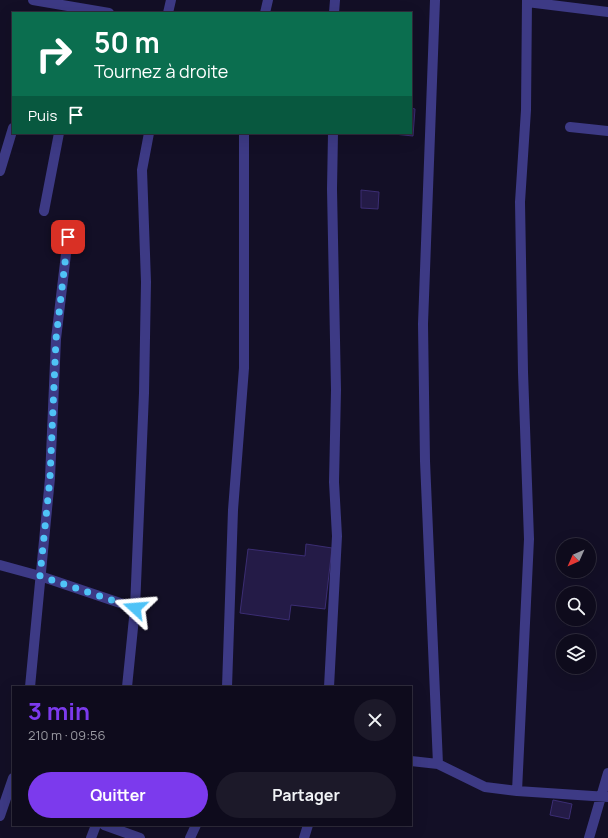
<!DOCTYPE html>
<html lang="fr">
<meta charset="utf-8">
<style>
body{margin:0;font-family:Manrope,sans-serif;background:#1c1929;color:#f1f3f6;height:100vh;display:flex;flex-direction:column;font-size:15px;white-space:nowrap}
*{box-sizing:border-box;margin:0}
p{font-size:13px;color:#9b9ba3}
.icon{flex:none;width:22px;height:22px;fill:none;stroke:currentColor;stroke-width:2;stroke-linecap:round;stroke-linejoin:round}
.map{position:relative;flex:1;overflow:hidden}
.sheet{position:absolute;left:12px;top:686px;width:400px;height:140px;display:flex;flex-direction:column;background:#0e0b1c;border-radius:0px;box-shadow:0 4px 16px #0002,0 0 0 1px #2e2b3b}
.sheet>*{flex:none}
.hud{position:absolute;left:12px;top:12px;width:400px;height:122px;border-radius:0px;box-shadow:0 4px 16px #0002,0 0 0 1px #2e2b3b;background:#0b6e4f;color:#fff;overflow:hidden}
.needle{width:26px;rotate:225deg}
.tools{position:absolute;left:556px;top:538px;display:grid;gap:8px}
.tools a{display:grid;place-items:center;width:40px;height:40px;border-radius:50%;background:#0e0b1c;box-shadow:0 4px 16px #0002,0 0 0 1px #2e2b3b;font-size:20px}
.pin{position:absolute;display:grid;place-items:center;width:34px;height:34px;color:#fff;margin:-17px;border-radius:8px;box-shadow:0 2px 6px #0006}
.me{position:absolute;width:44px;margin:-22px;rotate:289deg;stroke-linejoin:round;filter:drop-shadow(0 0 3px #0008)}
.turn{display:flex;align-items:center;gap:14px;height:84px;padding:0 16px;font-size:18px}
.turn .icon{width:52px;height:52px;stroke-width:2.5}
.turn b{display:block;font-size:28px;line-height:34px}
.then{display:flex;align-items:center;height:38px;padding:0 16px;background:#0003;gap:8px;font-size:15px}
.round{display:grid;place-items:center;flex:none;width:42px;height:42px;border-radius:21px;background:#1c1929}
.overview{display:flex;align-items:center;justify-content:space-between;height:68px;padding:0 16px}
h1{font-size:24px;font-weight:700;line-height:30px;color:#7c3aed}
.button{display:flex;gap:8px;margin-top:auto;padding:8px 16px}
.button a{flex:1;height:46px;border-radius:24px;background:#7c3aed;color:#fff;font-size:16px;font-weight:700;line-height:46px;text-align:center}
.button a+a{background:#1c1929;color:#f1f3f6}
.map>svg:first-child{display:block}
</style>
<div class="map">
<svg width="608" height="838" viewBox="0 0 608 838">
<rect width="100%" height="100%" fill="#130f26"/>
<!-- building -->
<path fill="#241b47" stroke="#3b2d73" d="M411,108L415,109L413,136L384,133H411Z
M361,190L379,192L378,209L361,208Z
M306,544L332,548L325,609L291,605L289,620L240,613L248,549L305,556Z
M553,800L572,804L569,819L550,815Z"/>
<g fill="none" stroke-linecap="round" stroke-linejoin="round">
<!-- minor -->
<path stroke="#3d3a85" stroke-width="10" d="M33,0L109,13
M435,0L423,324L425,461L438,764
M527,2L608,12
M168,13L171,0
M265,13L268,0
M334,13L335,0
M570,127L608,131
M0,171L13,128
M44,211L59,133
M0,565L40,576L135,608
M30,687L50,478L56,339L68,237
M127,687L135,608L144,393L146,282L142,170L149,133
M227,687L233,510L244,368V133
M329,687L337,536L334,482L336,390L332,189L333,133
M411,761L438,764L485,787L517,791L608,797
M517,791L529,539L523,372L520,202L526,110L527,0
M0,816L13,778
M104,825L140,838
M91,838L96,825
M190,838L196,825
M304,838L308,825
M589,838L608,773"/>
</g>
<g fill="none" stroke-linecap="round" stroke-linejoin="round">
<!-- route -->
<path stroke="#4fc3f7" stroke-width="7" stroke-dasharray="0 12.6" d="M68,237L56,339L50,478L40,576L135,608"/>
</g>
</svg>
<div class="tools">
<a><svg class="needle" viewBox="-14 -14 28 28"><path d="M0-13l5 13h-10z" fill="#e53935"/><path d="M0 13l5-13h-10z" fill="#9b9ba3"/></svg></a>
<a><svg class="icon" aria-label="search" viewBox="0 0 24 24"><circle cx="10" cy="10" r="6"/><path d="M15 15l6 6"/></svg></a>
<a><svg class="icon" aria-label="layers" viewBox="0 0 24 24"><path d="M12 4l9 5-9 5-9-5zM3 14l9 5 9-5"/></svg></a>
</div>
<div class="pin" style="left:68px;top:237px;background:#d93025"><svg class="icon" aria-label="arrive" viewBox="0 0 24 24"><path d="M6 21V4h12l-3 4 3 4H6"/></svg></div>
<svg class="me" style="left:135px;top:608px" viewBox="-20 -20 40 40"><path d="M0-17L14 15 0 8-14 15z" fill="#4fc3f7" stroke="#fff" stroke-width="4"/></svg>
<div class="hud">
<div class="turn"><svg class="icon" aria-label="right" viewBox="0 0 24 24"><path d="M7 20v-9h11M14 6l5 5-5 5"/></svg><div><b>50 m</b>Tournez à droite</div></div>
<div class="then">Puis<svg class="icon" aria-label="arrive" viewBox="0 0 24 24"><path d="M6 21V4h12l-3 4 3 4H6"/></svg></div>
</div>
<section class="sheet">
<div class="overview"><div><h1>3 min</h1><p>210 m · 09:56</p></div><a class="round"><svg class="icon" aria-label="close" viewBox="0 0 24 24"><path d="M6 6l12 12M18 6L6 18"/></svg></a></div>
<div class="button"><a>Quitter</a><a>Partager</a></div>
</section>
</div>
